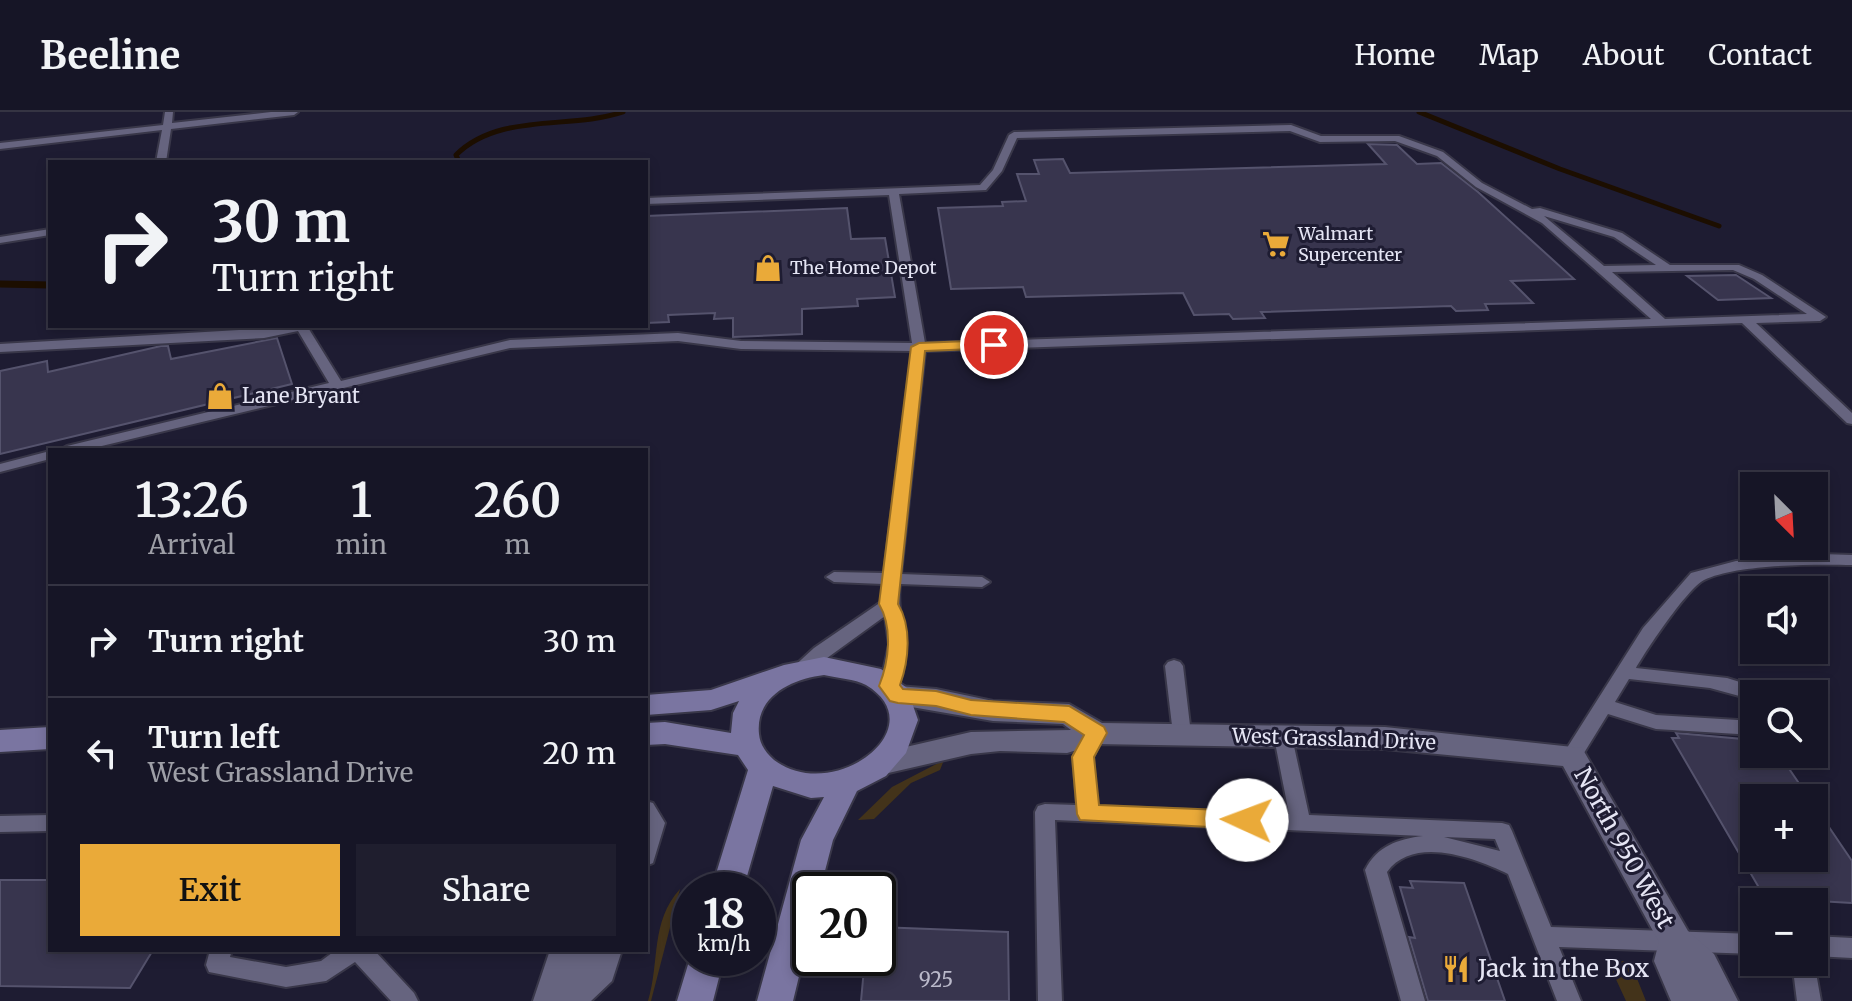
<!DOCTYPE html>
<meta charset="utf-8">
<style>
body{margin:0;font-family:Merriweather,serif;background:#1f1e2e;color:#f1f3f6;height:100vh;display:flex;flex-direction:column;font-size:30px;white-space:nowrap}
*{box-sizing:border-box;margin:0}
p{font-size:26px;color:#9e9fa7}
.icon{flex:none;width:44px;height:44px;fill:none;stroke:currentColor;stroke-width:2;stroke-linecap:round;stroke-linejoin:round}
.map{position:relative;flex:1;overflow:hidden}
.drawer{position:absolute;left:48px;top:336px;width:600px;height:504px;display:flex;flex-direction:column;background:#161526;border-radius:0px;box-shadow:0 4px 12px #0003,0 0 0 2px #353443}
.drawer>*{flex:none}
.top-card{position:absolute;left:48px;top:48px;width:600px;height:168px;border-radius:0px;box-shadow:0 4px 12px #0003,0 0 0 2px #353443;background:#161526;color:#f1f3f6;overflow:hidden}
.needle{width:52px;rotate:156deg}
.controls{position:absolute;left:1740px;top:360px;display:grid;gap:16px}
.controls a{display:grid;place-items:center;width:88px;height:88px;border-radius:0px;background:#161526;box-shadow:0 4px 12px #0003,0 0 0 2px #353443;font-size:40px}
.speed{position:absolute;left:672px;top:760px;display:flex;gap:16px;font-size:40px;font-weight:700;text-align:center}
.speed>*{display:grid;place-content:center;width:104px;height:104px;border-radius:50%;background:#161526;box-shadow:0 4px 12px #0003,0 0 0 2px #353443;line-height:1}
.speed small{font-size:20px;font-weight:400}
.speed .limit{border:4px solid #111;border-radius:12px;background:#fff;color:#111}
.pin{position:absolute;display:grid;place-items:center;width:68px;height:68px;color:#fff;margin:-34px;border:4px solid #fff;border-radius:50%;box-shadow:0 2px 8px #0007}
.me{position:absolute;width:88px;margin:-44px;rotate:272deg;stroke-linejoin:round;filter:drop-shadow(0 0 6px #0008)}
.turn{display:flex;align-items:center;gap:28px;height:168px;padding:0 32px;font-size:36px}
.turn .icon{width:104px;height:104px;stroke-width:2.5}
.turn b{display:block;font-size:56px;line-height:68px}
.eta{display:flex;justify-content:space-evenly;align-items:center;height:136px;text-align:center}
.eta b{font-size:48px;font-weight:600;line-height:56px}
.primary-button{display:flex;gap:16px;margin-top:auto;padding:16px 32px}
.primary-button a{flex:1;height:92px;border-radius:0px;background:#eaaa39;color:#111;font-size:32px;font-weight:600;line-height:92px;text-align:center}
.primary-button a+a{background:#1f1e2e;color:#f1f3f6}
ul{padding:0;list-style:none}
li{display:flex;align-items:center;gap:24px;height:112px;padding:0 32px;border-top:2px solid #353443}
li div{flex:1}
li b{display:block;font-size:30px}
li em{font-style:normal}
header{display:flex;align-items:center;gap:48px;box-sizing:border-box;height:112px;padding:0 40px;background:#161526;border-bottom:2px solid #353443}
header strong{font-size:38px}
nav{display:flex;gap:44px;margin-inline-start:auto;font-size:28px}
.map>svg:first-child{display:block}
</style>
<header>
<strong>Beeline</strong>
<nav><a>Home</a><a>Map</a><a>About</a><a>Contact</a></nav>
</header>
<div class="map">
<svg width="1852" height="889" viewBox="0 0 1852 889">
<rect width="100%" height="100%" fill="#1e1c32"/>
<!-- green -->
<path fill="#43331a" d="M944,648L940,658L911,671L874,707L858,708L892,675Z
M680,777L651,889H648C660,850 650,810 680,777Z
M1624,849L1634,859L1646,889H1626L1608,850Z"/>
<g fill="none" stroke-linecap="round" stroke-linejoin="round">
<!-- stream-far1 -->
<path stroke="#1c0e00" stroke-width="5" d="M1419,0L1560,57L1719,114
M459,50L456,43C499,0 569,18 623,0"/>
<!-- stream -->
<path stroke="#1c0e00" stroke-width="7" d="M0,172L50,173"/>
</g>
<!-- building -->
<path fill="#38354e" stroke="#55536d" stroke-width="2" d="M1368,32L1397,33L1417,52L1441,51L1478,80L1574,167L1511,169L1533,191L1485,192L1488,198L1456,199L1451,194L1261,200L1265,206L1233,207L1229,202L1194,203L1183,181L1026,185L1023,175L951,177L938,96L1003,94L1002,90L1026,89L1017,62H1039L1034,48L1063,47L1070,61L1386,52Z
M847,96L851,127L885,126L895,185L857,187L858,194L802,197V222L733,225V206L714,207L715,201L668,203L669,210L646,211V104Z
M1736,163L1771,186L1718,188L1687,164Z
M277,226L292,272L0,342V259L47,249L48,260L161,234H168L171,247Z
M1676,621L1754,628V642H1779L1809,686H1754V746H1814V693L1852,749V791L1765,786L1672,626H1679Z
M0,768H50V838H153L130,876L0,874Z
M1410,769L1464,771L1505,889H1428L1409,825L1415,826L1400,775L1413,776Z
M878,815L1008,820L1009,889H861L865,846H878Z"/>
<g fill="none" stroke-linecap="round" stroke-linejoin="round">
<!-- lane casing -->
<g stroke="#393749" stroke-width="4">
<path id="lane" d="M165,0H173L172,11L271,0H298L294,3L171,17L166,50H156L162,18L0,37V31L163,13Z
M1291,13L1321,24H1399L1443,40L1482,71L1532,97L1540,96L1622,121L1670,153H1739L1762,163L1826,205L1820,209L1756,211L1852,301V312L1847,311L1742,211L925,239L901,462L982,465L990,470L982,475L900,472C895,512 918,536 895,579H883L880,574L889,533L885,504L805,562H793L790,558L814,536L881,490L883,472L834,470L826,465L834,460L884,461L912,239L741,237L678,229L510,236L85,338H60L67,334L329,271L298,219L264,226L0,240V232L307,214L341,269L510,228L678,221L741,229L912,231L889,83L646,92V86L980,73L993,58L1009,23L1014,20ZM1290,19L1320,30L1395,29L1437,44L1476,75L1542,111L1651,207L925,231L899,82L986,78L1002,59L1017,26ZM1544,104L1614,125L1656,153L1604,154ZM1733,158L1754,167L1807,202L1665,207L1612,160Z
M50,117V123L0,131V125Z
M50,339V347L0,360V352Z
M1821,442L1852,443V453C1816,452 1736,452 1704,468C1687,477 1647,537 1636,556L1727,566L1762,577L1765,582H1754V588L1710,576L1629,567L1615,590L1656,603L1754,609V623L1656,617L1608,602L1579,649L1572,651L1565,649L1562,644L1565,639L1643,516L1691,461L1736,449Z
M1174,548L1180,550L1183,554L1191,622L1189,627L1182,629L1175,627L1173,622L1165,554L1168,550Z
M1096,614L1103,616L1105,621L1093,645L1097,694L1289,702L1274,625L1276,620L1283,618L1290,620L1292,625L1309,703L1502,711L1509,713L1512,719L1551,815L1754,822V842L1559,835L1581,889H1557L1508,762C1475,746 1414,723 1387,760L1425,889H1401L1365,758C1377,734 1398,727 1423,724L1055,708L1062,889H1038L1035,700L1038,694L1045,692L1077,693L1073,645L1089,616ZM1444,725L1495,727L1500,739Z
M646,689L653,691L665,711L653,751L646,754Z
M50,703V719L0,720V704Z
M1814,824L1852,826V846L1814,844Z
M210,838H232L230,845L286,855L321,849L336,838H374L414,881L418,889H391L355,850L326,869L286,875L209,860L206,853Z
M550,838H622L612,869L591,889H533Z
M1814,849L1821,889H1797L1792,850Z"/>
</g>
<!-- street casing -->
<g stroke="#393749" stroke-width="4">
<path id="street" d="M898,574L936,577L993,589L1069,592L1102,611L1385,615L1582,636L1688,819L1714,842L1738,889H1671L1654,849L1659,830L1563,654L1385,637L1096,632L1067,641L1000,639L971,642L884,662L874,659L869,651L874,643L884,640L971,620L1071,618L1063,612L993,609L888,591L884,584L888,577Z"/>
</g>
<!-- secondary casing -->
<g stroke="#393749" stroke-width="4">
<path id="secondary" d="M824,545L881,557L907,576L918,608L906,641L886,664L857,679L833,728L820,778H810V819L793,889H757L801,728L824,685L811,686L773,674L743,778H711L748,658L738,643L665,632L646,633V611L665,610L731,621L733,601L739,589L711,598L646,603V583L711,578L784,553ZM824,563C837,566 855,567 866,573C936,615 834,693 774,648C766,641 760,633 759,622C755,584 792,567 824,563Z
M50,615V637L0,640V618Z
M690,846H724L713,889H677Z"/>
</g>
<!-- lane -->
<use href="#lane" fill="#66647f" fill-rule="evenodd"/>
<!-- street -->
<use href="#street" fill="#66647f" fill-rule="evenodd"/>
<!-- secondary -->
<use href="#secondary" fill="#7a75a1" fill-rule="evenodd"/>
</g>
<!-- route -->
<path fill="#eaaa39" stroke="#986e25" stroke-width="2" d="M994,228L1001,233L999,236L925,239L898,492C912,515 909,548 900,573L903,577L936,579L971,588L1069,594L1104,615L1107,621L1094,645L1099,693L1247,699L1255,702L1258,708L1255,715L1247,717L1080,708L1077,702L1072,645L1084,623L1064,610L971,603L936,594L898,591L890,589L879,574C889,549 893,516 879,492L911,235L919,231Z"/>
<!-- icons -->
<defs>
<g id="supermarket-bare" transform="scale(2.16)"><path d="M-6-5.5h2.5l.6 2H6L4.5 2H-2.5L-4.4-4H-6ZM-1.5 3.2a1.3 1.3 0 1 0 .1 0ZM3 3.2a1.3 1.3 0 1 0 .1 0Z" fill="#eaaa39" stroke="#1e1c32" stroke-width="2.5" paint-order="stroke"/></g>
<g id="shop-bare" transform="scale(2.16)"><path d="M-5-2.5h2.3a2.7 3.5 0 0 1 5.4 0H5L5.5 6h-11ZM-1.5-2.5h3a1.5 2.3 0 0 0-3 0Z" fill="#eaaa39" stroke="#1e1c32" stroke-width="2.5" paint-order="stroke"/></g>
<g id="restaurant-bare" transform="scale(2.16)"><path d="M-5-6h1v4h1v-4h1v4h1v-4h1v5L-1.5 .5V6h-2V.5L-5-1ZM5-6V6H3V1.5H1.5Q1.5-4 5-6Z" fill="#eaaa39" stroke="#1e1c32" stroke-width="2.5" paint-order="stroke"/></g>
</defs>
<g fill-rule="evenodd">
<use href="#supermarket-bare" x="1276" y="132"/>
<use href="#shop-bare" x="768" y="156"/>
<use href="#shop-bare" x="220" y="284"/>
<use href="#restaurant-bare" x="1456" y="857"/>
</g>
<g text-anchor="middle" stroke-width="6" stroke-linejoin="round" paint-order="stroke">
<!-- far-poi labels -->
<g font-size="18" fill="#e5e5f4" stroke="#1e1c32" text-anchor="start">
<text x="1298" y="128">Walmart<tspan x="1298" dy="21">Supercenter</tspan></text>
<text x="790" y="162">The Home Depot</text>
</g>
<!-- poi labels -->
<g font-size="20" fill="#e5e5f4" stroke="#1e1c32" text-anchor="start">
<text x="242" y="291">Lane Bryant</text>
</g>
<!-- street labels -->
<g font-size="20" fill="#e5e5f4" stroke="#1e1c32">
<text transform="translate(1334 627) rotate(2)" y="7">West Grassland Drive</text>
</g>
<!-- near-number labels -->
<g font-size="20" fill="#bab9ca">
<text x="936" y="875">925</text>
</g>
<!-- near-street labels -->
<g font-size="24" fill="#e5e5f4" stroke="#1e1c32">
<text transform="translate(1624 736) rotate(61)" y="8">North 950 West</text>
</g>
<!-- near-poi labels -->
<g font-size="24" fill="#e5e5f4" stroke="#1e1c32" text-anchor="start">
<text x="1478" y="865">Jack in the Box</text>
</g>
</g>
</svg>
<div class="controls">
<a><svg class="needle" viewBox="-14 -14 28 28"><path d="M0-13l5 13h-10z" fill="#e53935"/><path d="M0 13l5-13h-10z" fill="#9e9fa7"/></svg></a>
<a><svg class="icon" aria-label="sound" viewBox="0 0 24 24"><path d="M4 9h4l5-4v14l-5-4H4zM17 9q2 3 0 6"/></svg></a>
<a><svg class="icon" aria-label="search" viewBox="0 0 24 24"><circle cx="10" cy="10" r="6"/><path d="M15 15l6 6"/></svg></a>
<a>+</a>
<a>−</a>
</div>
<div class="speed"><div>18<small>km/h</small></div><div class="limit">20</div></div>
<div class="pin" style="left:994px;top:233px;background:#d93025"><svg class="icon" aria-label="arrive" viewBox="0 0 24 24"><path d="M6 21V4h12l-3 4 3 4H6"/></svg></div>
<svg class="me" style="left:1247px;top:708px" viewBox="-20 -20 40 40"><circle r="19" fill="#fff"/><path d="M0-13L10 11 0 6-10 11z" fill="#eaaa39"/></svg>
<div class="top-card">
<div class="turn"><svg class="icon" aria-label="right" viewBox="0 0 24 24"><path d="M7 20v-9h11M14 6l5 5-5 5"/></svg><div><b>30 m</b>Turn right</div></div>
</div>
<section class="drawer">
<div class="eta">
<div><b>13:26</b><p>Arrival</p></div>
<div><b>1</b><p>min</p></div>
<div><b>260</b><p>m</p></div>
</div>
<ul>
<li><svg class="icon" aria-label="right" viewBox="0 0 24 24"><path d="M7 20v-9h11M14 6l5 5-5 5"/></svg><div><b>Turn right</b></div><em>30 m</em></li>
<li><svg class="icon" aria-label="left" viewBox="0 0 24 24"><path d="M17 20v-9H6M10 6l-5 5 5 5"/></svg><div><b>Turn left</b><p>West Grassland Drive</p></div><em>20 m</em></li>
</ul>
<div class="primary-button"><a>Exit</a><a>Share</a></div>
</section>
</div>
